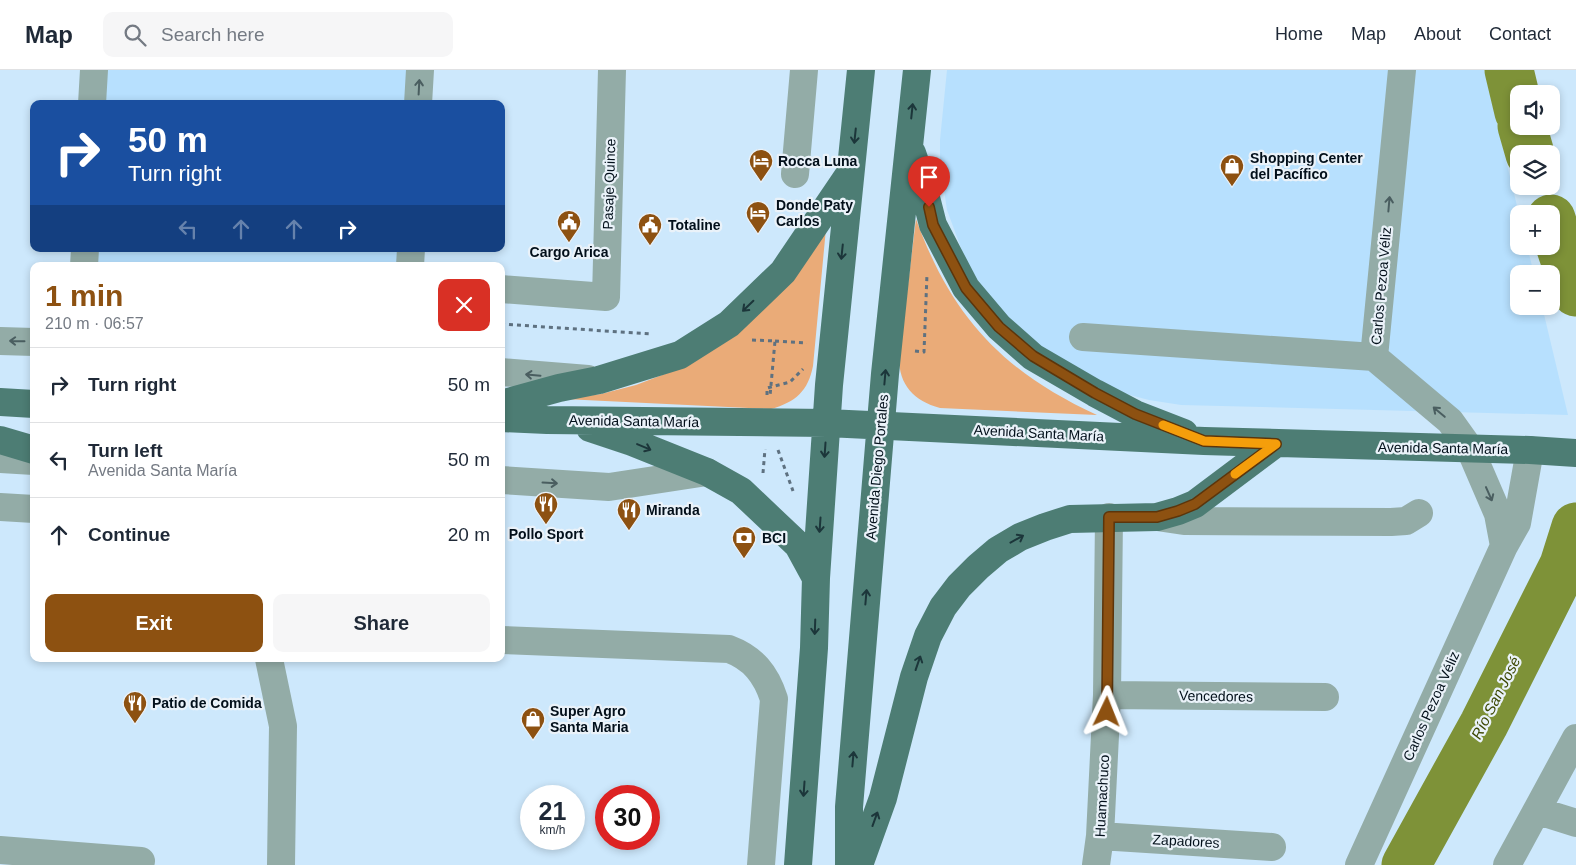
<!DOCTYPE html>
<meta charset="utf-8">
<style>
body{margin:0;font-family:Arial,sans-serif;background:#f6f6f7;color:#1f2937;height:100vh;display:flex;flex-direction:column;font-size:19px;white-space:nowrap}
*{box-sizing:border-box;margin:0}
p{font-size:16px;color:#747a83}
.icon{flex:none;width:28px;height:28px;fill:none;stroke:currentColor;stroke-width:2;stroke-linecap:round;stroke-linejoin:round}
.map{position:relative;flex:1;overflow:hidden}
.drawer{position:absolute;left:30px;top:192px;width:475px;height:400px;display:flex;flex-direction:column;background:#fff;border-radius:10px;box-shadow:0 2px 8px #0003}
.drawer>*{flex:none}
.banner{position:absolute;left:30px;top:30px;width:475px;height:152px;border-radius:10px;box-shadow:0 2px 8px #0003;background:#1a4fa0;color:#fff;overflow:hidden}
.controls{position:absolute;left:1510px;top:15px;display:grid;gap:10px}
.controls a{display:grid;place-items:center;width:50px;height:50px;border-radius:10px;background:#fff;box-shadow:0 2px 8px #0003;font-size:25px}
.speed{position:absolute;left:520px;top:715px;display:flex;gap:10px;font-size:25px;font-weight:700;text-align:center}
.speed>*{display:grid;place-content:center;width:65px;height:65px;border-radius:50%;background:#fff;box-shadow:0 2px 8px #0003;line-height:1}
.speed small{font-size:12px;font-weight:400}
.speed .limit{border:8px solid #d22;background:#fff;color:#111}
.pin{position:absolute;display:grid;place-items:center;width:42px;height:42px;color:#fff;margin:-51px -21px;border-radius:50% 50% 50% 0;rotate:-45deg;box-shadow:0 0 5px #0007}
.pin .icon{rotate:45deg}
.me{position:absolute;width:55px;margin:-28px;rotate:2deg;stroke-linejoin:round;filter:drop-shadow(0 0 4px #0008)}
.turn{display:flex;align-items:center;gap:18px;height:105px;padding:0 15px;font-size:22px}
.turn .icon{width:65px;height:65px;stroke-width:2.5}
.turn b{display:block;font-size:35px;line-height:42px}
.lanes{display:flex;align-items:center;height:48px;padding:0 15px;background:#0003;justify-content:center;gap:25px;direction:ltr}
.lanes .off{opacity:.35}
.round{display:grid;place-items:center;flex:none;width:52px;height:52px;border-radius:10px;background:#f6f6f7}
.headline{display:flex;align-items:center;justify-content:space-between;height:85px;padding:0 15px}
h1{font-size:30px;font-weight:700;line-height:38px;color:#8d5111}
.cta{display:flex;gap:10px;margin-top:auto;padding:10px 15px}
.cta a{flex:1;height:58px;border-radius:10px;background:#8d5111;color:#fff;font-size:20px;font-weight:700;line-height:58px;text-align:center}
.cta a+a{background:#f6f6f7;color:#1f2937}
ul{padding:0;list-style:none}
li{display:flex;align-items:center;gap:15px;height:75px;padding:0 15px;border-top:1px solid #e0e1e3}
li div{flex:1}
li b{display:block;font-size:19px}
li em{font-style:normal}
header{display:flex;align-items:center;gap:30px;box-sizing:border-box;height:70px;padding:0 25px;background:#fff;border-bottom:1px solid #e0e1e3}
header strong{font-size:24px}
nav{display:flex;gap:28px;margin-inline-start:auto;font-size:18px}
.search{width:350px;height:45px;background:#f6f6f7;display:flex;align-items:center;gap:12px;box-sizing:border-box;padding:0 18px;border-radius:10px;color:#747a83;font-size:19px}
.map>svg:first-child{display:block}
</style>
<header>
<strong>Map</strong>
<div class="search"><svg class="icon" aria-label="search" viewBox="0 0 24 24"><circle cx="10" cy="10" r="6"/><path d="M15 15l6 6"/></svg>Search here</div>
<nav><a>Home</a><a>Map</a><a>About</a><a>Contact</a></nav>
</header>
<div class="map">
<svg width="1576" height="795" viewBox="0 0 1576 795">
<rect width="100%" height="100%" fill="#cde8fc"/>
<!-- built -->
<path fill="#b7e0fe" d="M89,0H408L407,34H88Z
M947,0H1484L1519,144V176H1527L1534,204H1519V236H1542L1568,345L1181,335L1149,330L1095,316L1073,305L990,232L964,186L947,140L940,93V70Z
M82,179H403L402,196H82Z"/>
<!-- green -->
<path fill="#eaab78" d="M827,148L813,296C808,321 796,332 771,339L564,329L601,324L636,315L670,302Z
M916,149C951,246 1003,302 1097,345L940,338C914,331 899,315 899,288Z"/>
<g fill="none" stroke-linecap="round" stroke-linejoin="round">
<!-- river -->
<path stroke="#7e9238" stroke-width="49" d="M1509,0L1519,42
M1522,56L1530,84
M1551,149L1576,222
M1406,795L1484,654L1564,495L1576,457"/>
<!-- path -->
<path stroke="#5e7180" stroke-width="3" stroke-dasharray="4 4" stroke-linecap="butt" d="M501,254L651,264
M752,270L775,271L770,326
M775,271L807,273
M915,281L924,282L927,204
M767,325V318L790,312L803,299
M778,380L793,421
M763,403L765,379"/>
<!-- minor -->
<path stroke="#93aca7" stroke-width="28" d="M92,34L94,0
M418,34L420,0
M795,104L804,0
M84,196L85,179
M410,196L411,179
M501,219L606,227L612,0
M1083,267L1374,287
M0,271L34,272
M1374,287L1402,0
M1374,287L1450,351L1470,379L1498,444L1504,476
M501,302L588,309
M0,389L34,391
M501,410L609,417L707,402
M0,437L34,439
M1157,447L1184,451L1391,452L1406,451L1419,443
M501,570L729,579C753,588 766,604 774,629L761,795
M269,589L283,656L281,795
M1107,625L1325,627
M1538,741L1576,753
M1100,766L1272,777
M0,780L141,791
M1096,795L1100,766L1107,625L1109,447
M1359,795L1504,476L1517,453L1530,380
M1507,795L1576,668"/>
<!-- major -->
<path stroke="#4d7d74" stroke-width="28" d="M912,83L922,112L933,155L966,218L999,257L1033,287L1095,323L1135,344L1184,363
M0,332L34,334
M501,334L559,318L599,310L680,285L729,254L783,202L848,106
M501,348L547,350L827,353L1204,371L1530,380L1576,383
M590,358L632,372L707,402L741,421L798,475L816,508
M0,370L34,380
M798,795L814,578L816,508L829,315L861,0
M849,795V737L885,304L917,0
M859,795L883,728L914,607L928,566L943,537L959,516L978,497L998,480L1020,467L1045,457L1070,449L1157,447L1178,441L1195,434L1275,374"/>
</g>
<!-- one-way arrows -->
<defs><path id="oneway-shaft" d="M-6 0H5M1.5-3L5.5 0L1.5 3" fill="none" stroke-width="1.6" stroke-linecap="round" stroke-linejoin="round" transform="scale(1.25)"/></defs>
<g stroke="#4a5e60">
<use href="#oneway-shaft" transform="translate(419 17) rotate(-87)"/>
<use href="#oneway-shaft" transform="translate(1389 134) rotate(-85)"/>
<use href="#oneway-shaft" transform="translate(17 271) rotate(-179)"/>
<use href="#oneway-shaft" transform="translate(533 305) rotate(-175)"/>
<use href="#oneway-shaft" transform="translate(1439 342) rotate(-140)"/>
<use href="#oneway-shaft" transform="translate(550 413) rotate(3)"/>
<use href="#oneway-shaft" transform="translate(1489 424) rotate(66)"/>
</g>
<g stroke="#1c363a">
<use href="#oneway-shaft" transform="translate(912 41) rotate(-84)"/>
<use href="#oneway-shaft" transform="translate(855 66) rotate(96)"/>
<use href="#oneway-shaft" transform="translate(842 182) rotate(96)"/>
<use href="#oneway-shaft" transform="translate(748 236) rotate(136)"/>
<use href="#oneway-shaft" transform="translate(885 307) rotate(-85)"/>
<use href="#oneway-shaft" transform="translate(644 377) rotate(23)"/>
<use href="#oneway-shaft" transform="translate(825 380) rotate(94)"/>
<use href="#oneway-shaft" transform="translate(820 455) rotate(94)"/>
<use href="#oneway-shaft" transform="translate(1017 469) rotate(-29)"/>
<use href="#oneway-shaft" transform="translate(866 527) rotate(-85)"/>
<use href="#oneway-shaft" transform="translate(815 557) rotate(92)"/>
<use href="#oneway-shaft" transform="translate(918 593) rotate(-71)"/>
<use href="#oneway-shaft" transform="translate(853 689) rotate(-85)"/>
<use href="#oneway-shaft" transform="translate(804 719) rotate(94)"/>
<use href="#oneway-shaft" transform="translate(875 749) rotate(-70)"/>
</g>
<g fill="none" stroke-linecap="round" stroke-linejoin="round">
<!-- route casing -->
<g stroke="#5c350b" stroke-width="12">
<path id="route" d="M929,137L933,155L966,218L999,257L1033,286L1095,323L1135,344L1204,371L1276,374L1195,434L1178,441L1157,447H1109L1107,642"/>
</g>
<!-- route -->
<use href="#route" stroke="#8d5111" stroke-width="9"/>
<!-- slow -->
<path stroke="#f59e0b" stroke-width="9" d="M1163,355L1204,371L1276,374L1235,404"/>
</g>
<!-- icons -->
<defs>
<g id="hotel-pin" transform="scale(1.25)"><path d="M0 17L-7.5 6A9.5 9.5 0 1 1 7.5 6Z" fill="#8d5111" stroke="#eaf2f9"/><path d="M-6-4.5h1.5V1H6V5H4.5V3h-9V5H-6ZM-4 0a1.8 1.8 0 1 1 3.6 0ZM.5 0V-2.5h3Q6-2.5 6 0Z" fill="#fff"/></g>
<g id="shop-pin" transform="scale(1.25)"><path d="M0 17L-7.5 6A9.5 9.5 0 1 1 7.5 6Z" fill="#8d5111" stroke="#eaf2f9"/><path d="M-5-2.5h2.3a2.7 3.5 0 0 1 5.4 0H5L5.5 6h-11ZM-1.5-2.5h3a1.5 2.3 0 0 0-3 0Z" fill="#fff"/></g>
<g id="civic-pin" transform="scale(1.25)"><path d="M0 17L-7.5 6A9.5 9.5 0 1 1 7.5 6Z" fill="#8d5111" stroke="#eaf2f9"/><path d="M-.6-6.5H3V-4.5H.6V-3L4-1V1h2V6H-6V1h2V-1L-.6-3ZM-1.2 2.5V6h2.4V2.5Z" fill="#fff"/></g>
<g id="restaurant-pin" transform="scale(1.25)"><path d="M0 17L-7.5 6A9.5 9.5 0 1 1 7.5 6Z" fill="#8d5111" stroke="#eaf2f9"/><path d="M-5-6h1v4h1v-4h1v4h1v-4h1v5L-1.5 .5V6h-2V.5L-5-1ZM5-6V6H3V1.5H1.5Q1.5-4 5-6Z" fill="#fff"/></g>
<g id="bank-pin" transform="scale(1.25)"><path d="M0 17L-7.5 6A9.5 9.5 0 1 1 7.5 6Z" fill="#8d5111" stroke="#eaf2f9"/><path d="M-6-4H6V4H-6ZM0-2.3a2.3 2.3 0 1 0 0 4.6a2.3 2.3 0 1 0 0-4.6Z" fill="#fff"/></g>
</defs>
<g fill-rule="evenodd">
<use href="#hotel-pin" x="761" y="91"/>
<use href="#shop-pin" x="1232" y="96"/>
<use href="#hotel-pin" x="758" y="143"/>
<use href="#civic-pin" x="569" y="152"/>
<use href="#civic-pin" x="650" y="155"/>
<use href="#restaurant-pin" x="546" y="434"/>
<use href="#restaurant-pin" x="629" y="440"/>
<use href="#bank-pin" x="744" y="468"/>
<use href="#restaurant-pin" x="135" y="633"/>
<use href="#shop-pin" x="533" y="649"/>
</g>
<g text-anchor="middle" stroke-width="4.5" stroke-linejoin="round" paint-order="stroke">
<!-- poi labels -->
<g font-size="14" font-weight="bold" fill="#020f1a" stroke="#eaf2f9" text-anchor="start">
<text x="1250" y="93">Shopping Center<tspan x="1250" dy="16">del Pacífico</tspan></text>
<text x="778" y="96">Rocca Luna</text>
<text x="776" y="140">Donde Paty<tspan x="776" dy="16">Carlos</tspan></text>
<text x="668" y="160">Totaline</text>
<text x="569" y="187" text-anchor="middle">Cargo Arica</text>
<text x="646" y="445">Miranda</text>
<text x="546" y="469" text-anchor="middle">Pollo Sport</text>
<text x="762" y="473">BCI</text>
<text x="152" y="638">Patio de Comida</text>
<text x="550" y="646">Super Agro<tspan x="550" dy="16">Santa Maria</tspan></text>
</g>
<!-- street labels -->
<g font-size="14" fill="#020f1a" stroke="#eaf2f9">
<text transform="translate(609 114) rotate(-88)" y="5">Pasaje Quince</text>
<text transform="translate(1381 216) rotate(-85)" y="5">Carlos Pezoa Véliz</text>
<text transform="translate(634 351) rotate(1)" y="5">Avenida Santa María</text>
<text transform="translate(1039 363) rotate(3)" y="5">Avenida Santa María</text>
<text transform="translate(1443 378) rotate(1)" y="5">Avenida Santa María</text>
<text transform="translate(877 397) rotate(-85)" y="5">Avenida Diego Portales</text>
<text transform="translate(1216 626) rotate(1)" y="5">Vencedores</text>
<text transform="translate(1431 636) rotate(-66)" y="5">Carlos Pezoa Véliz</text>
<text transform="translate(1102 726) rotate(-87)" y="5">Huamachuco</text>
<text transform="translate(1186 771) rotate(3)" y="5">Zapadores</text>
</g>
<!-- water labels -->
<g font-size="15" font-style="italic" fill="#3b4701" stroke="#eaf2f9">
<text transform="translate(1496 628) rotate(-63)" y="5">Río San José</text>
</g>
</g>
</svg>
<div class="controls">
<a><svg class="icon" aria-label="sound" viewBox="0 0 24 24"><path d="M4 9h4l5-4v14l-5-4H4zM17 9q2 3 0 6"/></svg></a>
<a><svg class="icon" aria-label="layers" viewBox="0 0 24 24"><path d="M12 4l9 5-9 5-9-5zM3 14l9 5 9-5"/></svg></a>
<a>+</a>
<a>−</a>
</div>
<div class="speed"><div>21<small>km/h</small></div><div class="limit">30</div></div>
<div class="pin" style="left:929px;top:137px;background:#d93025"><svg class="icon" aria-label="arrive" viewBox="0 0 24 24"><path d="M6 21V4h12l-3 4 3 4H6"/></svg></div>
<svg class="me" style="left:1107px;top:642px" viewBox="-20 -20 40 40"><path d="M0-17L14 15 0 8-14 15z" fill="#8d5111" stroke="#fff" stroke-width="4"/></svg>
<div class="banner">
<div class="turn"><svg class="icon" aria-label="right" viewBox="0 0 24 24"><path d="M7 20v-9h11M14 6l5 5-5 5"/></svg><div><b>50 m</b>Turn right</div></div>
<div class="lanes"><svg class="icon off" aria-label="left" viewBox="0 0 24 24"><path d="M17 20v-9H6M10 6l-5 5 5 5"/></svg><svg class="icon off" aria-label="ahead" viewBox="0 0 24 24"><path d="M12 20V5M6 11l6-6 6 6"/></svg><svg class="icon off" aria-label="ahead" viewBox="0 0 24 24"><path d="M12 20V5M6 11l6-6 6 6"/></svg><svg class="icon" aria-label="right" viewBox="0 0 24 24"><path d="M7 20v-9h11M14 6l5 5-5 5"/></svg></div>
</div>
<section class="drawer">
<div class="headline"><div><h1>1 min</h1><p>210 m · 06:57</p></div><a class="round" style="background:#d93025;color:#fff"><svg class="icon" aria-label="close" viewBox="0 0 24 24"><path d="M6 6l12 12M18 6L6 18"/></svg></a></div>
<ul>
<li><svg class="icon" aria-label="right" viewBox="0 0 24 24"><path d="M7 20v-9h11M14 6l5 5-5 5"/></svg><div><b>Turn right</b></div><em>50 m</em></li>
<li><svg class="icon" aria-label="left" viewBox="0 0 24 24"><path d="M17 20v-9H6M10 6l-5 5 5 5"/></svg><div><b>Turn left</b><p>Avenida Santa María</p></div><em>50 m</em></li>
<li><svg class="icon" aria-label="ahead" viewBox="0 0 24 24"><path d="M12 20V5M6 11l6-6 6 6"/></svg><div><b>Continue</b></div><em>20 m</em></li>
</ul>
<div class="cta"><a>Exit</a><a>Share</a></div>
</section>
</div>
